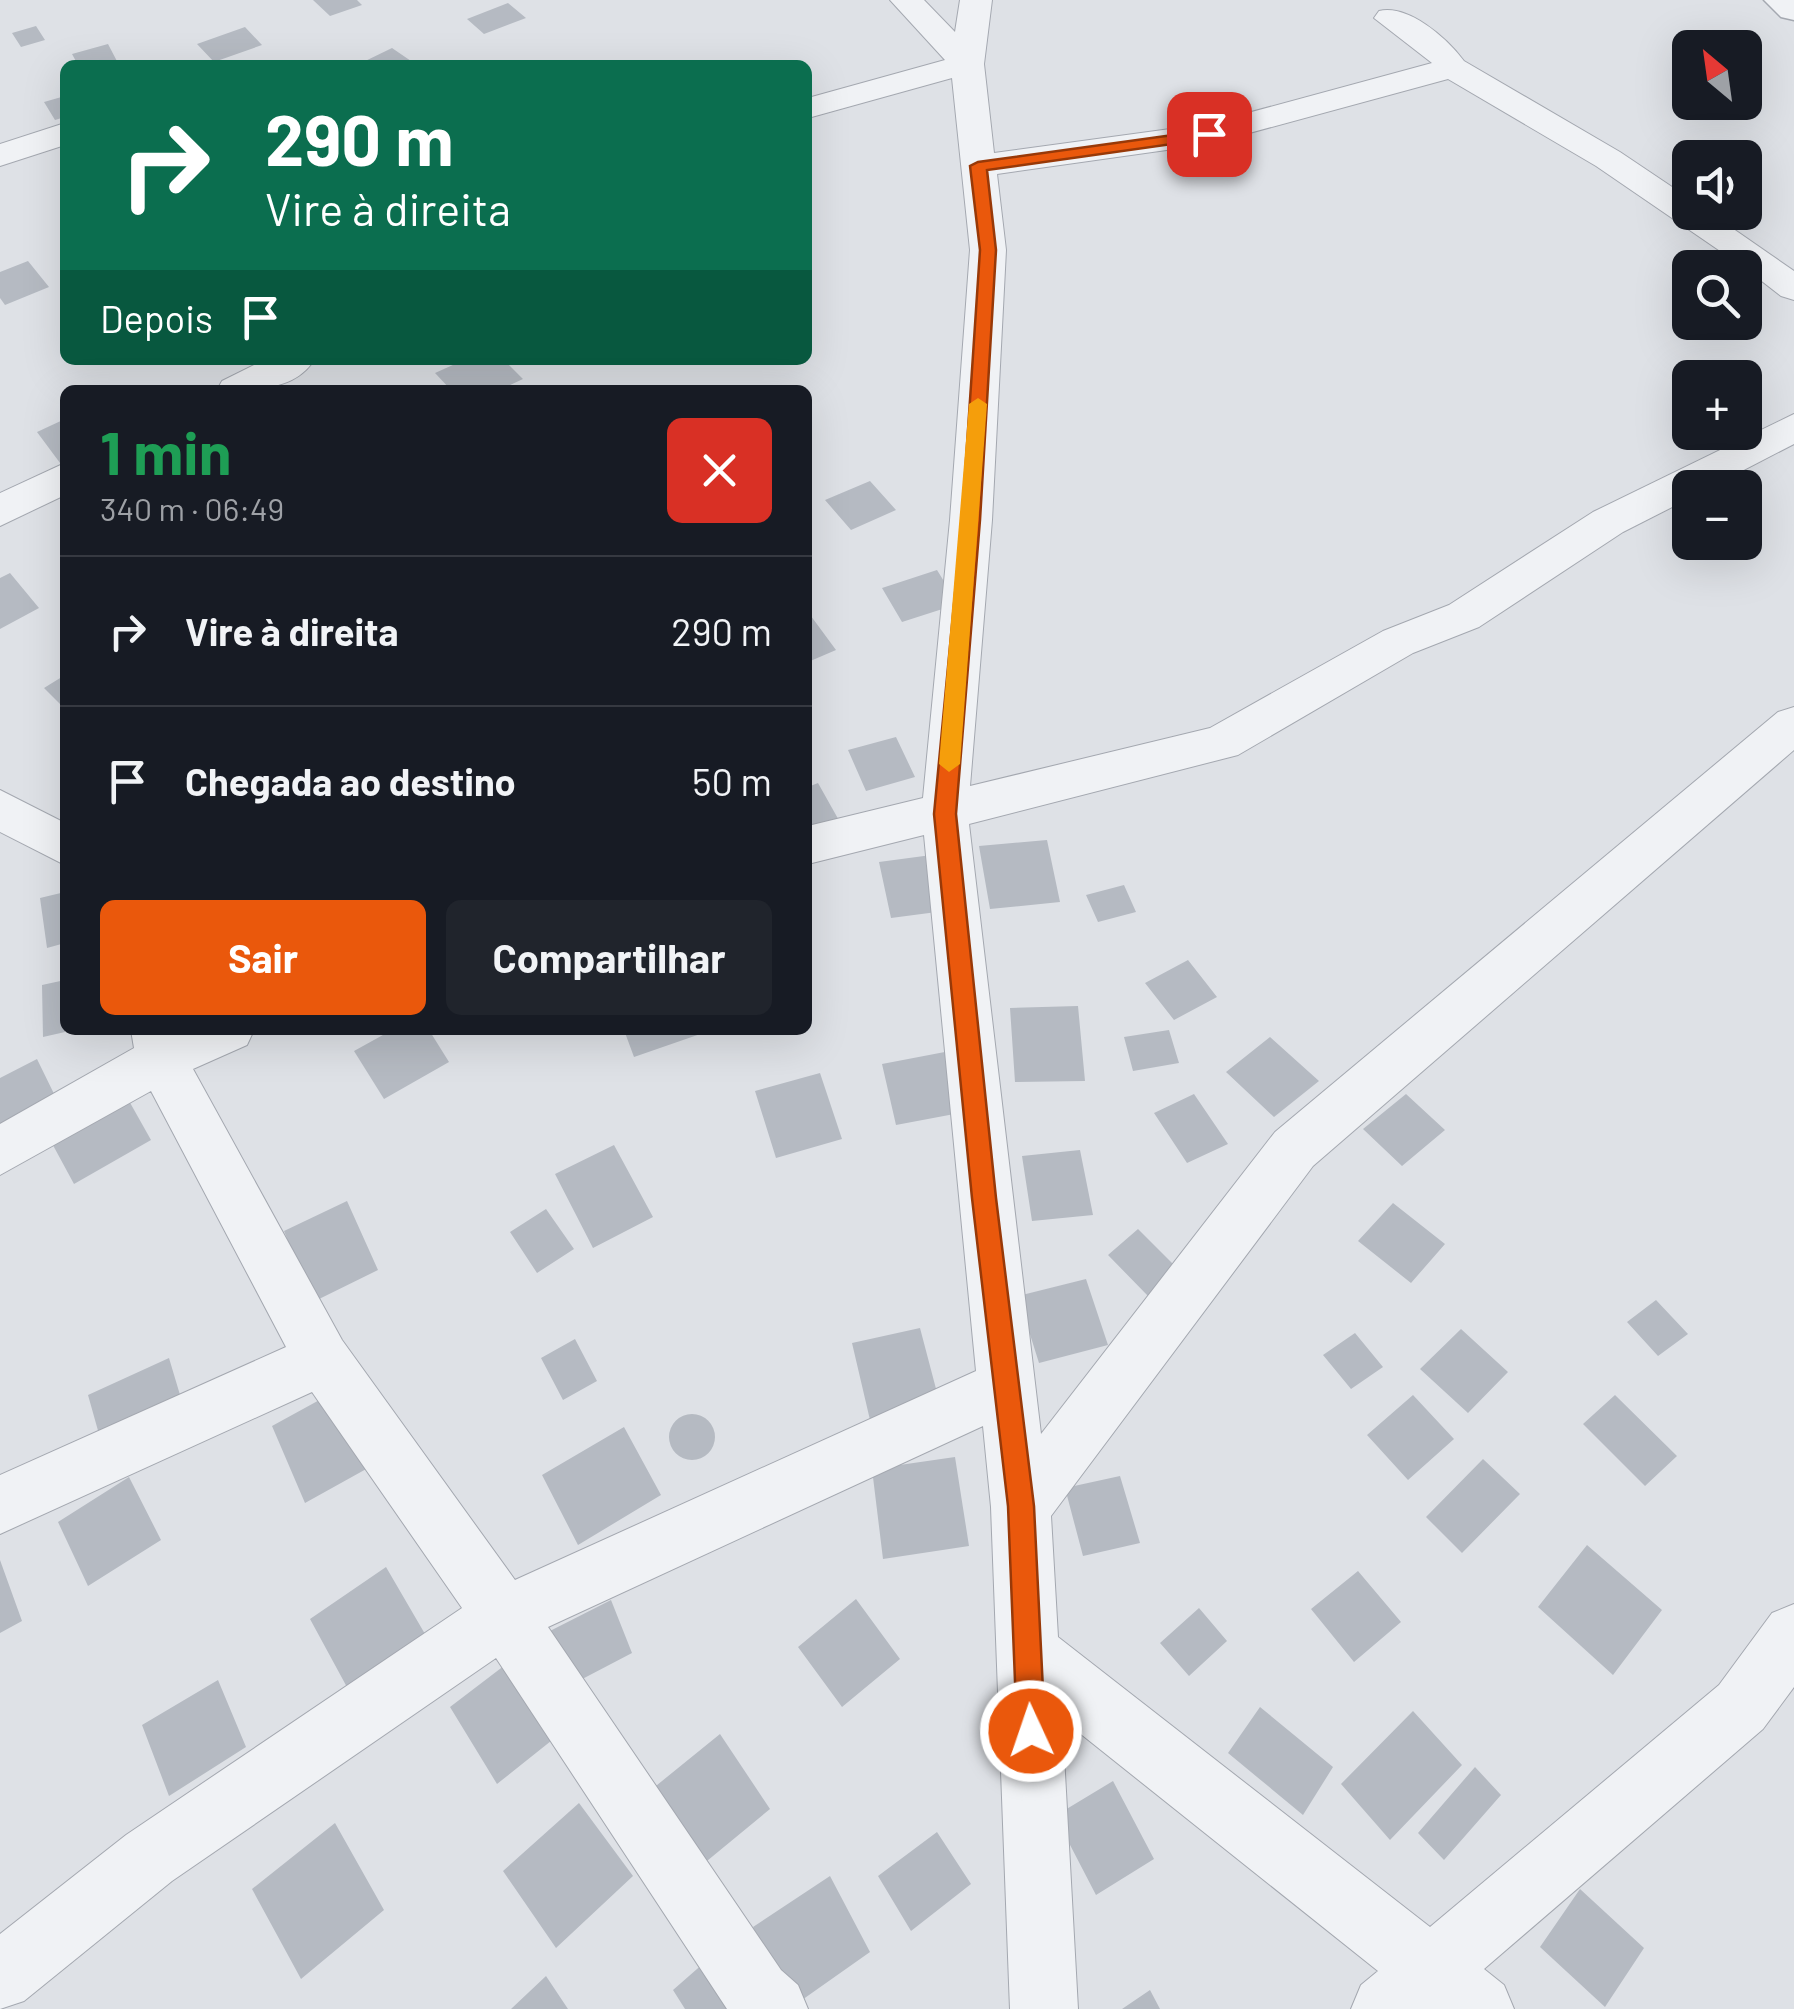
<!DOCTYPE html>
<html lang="pt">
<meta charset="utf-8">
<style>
body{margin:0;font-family:Barlow,sans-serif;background:#20242c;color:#f1f3f6;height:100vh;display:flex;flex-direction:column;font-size:38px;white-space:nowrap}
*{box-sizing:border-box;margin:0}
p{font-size:32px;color:#9ea1a6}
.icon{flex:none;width:55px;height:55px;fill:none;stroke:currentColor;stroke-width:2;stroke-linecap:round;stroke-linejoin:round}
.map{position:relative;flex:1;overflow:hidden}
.drawer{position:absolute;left:60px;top:385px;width:752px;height:650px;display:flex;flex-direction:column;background:#171b24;border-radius:15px;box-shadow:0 10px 40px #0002}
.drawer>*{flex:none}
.guide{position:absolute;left:60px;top:60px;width:752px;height:305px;border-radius:15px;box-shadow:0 10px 40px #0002;background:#0b6e4f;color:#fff;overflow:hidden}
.needle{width:65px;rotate:331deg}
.buttons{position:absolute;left:1672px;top:30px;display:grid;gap:20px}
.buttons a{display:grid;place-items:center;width:90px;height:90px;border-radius:15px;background:#171b24;box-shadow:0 10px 40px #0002;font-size:50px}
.pin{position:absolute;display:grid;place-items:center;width:85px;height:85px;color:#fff;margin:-42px;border-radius:20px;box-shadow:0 5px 15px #0006}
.me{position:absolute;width:110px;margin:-55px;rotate:357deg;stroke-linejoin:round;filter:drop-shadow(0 0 8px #0008)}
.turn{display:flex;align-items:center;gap:35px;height:210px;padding:0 40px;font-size:45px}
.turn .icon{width:130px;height:130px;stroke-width:2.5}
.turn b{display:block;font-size:70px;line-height:85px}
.then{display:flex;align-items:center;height:95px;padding:0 40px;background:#0003;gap:20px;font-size:38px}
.round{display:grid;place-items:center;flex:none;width:105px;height:105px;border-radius:15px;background:#20242c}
.summary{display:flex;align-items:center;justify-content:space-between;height:170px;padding:0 40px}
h1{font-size:60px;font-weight:700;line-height:75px;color:#1e9e55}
.button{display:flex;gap:20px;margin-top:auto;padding:20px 40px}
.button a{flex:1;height:115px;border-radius:15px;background:#ea580c;color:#fff;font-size:40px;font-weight:700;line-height:115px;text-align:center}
.button a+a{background:#20242c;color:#f1f3f6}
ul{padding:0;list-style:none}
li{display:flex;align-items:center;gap:30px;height:150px;padding:0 40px;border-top:2px solid #363941}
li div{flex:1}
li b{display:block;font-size:38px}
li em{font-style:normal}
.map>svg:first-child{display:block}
</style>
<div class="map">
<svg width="1794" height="2009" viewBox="0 0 1794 2009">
<rect width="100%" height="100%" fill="#dee1e6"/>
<!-- building -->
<path fill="#b5bac2" d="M313,0H357L362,5L330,16Z
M508,3L526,18L484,34L467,19Z
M36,26L45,40L21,47L12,33Z
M245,27L262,45L214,62L197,44Z
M108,44L119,65H78L72,54Z
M392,48L411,61L402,65H357Z
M65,96V117L55,120L44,102Z
M28,261L49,287L5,305L0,298V272Z
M464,360H504L523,379L499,390H451L435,373Z
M65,419V466L63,467L37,432Z
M870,481L896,510L851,530L825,500Z
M937,570L958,604L902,622L882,588Z
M10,573L39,608L0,629V578Z
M808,612L836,650L808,662Z
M65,675V709L44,688Z
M896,737L915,777L866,791L848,750Z
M818,783L841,824L808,837V787Z
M1047,840L1060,902L990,909L979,846Z
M939,854L952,910L891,918L879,862Z
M1124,885L1136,912L1098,922L1086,895Z
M65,892V943L47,948L40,898Z
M1188,960L1217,997L1174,1020L1145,983Z
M65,980V1032L43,1037L42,985Z
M1078,1006L1085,1081L1015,1082L1010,1008Z
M392,1030H429L449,1062L384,1099L354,1051Z
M624,1030H709V1031L634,1057Z
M1169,1030L1179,1063L1133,1071L1124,1037Z
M1270,1037L1319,1081L1274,1117L1226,1072Z
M950,1051L965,1112L896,1125L882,1064Z
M37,1059L58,1102L0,1132V1078Z
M820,1073L842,1139L776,1158L755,1091Z
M124,1092L151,1140L74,1184L48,1136Z
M1194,1094L1228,1144L1187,1163L1154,1113Z
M1406,1094L1445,1130L1402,1166L1363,1129Z
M614,1145L653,1217L593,1248L555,1174Z
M1080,1150L1093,1215L1032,1221L1022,1156Z
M347,1201L378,1270L313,1302L284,1231Z
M1393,1203L1445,1244L1411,1283L1358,1241Z
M546,1209L574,1249L537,1273L510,1232Z
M1138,1229L1179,1270L1148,1296L1108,1255Z
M1086,1279L1108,1345L1039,1363L1018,1296Z
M1656,1300L1688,1334L1658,1356L1627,1322Z
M920,1328L940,1404L870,1420L852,1343Z
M1461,1329L1508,1372L1468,1413L1420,1369Z
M1355,1333L1383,1367L1351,1389L1323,1355Z
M575,1339L597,1381L563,1400L541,1358Z
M169,1358L186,1415L104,1452L88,1395Z
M334,1392L368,1468L305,1503L272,1426Z
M1413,1395L1454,1439L1408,1480L1367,1435Z
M1615,1395L1677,1456L1645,1486L1583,1424Z
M669 1437a23 23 0 1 1 46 0a23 23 0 1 1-46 0Z
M624,1427L661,1495L578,1545L542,1475Z
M955,1457L969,1546L883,1559L872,1469Z
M1483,1459L1520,1494L1462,1553L1426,1517Z
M1120,1476L1140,1543L1083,1556L1065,1488Z
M129,1477L161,1540L88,1586L58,1522Z
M1587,1545L1662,1610L1613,1675L1538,1607Z
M0,1560L22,1621L0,1633Z
M386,1567L425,1634L348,1689L310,1619Z
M1358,1571L1401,1622L1354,1662L1311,1609Z
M856,1599L900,1659L842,1707L798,1647Z
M611,1600L632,1653L567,1687L546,1633Z
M1199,1608L1227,1641L1189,1676L1160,1643Z
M513,1659L561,1733L497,1784L450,1707Z
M218,1680L246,1747L169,1796L142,1725Z
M1260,1707L1333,1767L1303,1815L1228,1753Z
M1413,1711L1462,1765L1390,1840L1341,1784Z
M720,1734L770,1809L696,1870L646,1794Z
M1475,1767L1501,1795L1444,1860L1418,1833Z
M1113,1781L1154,1859L1096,1895L1055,1816Z
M579,1803L633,1876L556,1948L503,1871Z
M335,1823L384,1910L301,1979L252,1889Z
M937,1832L971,1884L911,1931L878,1876Z
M830,1876L870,1952L792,2007L753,1927Z
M1580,1889L1644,1948L1605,2007L1540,1947Z
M713,1955L749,2009H685L673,1990Z
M546,1976L568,2009H511Z
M1150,1990L1160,2009H1122Z"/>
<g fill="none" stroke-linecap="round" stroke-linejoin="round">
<!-- minor casing -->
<g stroke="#a4a8b0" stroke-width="2">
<path id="minor" d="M890,0H924L955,32L960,0H992L984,64L994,153L1207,124L1432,63L1374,18L1379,11C1408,4 1447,38 1464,61L1620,152L1690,199V212H1709L1794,271V300L1781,296L1745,268L1596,166L1448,79L1209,144L997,174L1006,250L992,520L970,786L1210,728L1383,631L1449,605L1593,512L1794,414V444L1709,488H1690V498L1623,532L1479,627L1413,653L1238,755L969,824L1041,1434L1275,1132L1778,712L1794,707V750L1313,1166L1051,1516L1058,1637L1430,1927L1719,1685L1772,1613L1794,1604V1687L1763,1729L1484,1969L1504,1985L1514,2009H1351L1361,1985L1378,1971L1062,1719L1078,2009H1010L991,1507L983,1426L548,1627L781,1970L798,1985L808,2009H727L496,1658L172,1881L24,2001L0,2009V1934L126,1835L462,1608L312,1392L0,1534V1475L286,1347L151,1091L0,1175V1124L134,1048L131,1030H254L247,1045L193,1069L342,1340L515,1580L976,1371L924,835L808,864V826L923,798L950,520L970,250L952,78L808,118V98L945,60Z
M65,123V145L0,166V144Z
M264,360H314C294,392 250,390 217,390L222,381Z
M65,463V495L0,526V493Z
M0,790L65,823V865L0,832Z"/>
</g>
<!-- tertiary casing -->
<g stroke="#a4a8b0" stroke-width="3">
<path id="tertiary" d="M1764,0H1794V20L1781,17Z"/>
</g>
<!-- minor -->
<use href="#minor" fill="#f0f2f5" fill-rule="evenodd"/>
<!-- tertiary -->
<use href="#tertiary" fill="#f0f2f5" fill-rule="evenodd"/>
</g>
<!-- route -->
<path fill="#ea580c" stroke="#983908" stroke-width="2.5" d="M1209,130L1215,131V138L987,170L996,250L980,520L956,814L996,1198L1034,1506L1045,1731L1041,1741L1031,1746L1021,1741L1017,1731L1008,1506L972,1198L934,814L962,520L980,250L970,166L978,162Z"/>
<!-- slow -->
<path fill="#f59e0b" d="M978,398L987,404L960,764L949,772L939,764L969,404Z"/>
</svg>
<div class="buttons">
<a><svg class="needle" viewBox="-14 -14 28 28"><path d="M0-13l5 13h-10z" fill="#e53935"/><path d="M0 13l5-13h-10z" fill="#9ea1a6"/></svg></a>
<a><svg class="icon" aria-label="sound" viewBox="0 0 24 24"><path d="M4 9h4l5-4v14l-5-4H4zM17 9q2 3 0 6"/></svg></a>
<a><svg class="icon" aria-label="search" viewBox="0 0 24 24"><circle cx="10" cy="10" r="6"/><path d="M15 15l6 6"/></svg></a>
<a>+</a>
<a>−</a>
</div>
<div class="pin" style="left:1209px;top:134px;background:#d93025"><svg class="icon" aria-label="arrive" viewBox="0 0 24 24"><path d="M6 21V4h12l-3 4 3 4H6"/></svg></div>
<svg class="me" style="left:1031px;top:1731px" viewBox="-20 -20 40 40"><circle r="17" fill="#ea580c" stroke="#fff" stroke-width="3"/><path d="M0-11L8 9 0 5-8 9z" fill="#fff"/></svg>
<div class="guide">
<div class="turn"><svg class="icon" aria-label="right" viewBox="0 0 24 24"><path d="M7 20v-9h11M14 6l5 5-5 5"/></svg><div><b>290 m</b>Vire à direita</div></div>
<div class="then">Depois<svg class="icon" aria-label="arrive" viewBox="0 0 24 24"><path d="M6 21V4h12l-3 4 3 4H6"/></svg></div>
</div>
<section class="drawer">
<div class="summary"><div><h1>1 min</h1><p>340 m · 06:49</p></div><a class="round" style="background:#d93025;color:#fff"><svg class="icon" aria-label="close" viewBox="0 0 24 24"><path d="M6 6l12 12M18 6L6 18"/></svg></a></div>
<ul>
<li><svg class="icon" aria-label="right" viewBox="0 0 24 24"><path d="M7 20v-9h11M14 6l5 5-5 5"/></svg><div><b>Vire à direita</b></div><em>290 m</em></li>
<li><svg class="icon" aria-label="arrive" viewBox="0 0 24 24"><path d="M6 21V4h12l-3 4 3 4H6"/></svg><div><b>Chegada ao destino</b></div><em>50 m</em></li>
</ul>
<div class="button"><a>Sair</a><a>Compartilhar</a></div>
</section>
</div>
